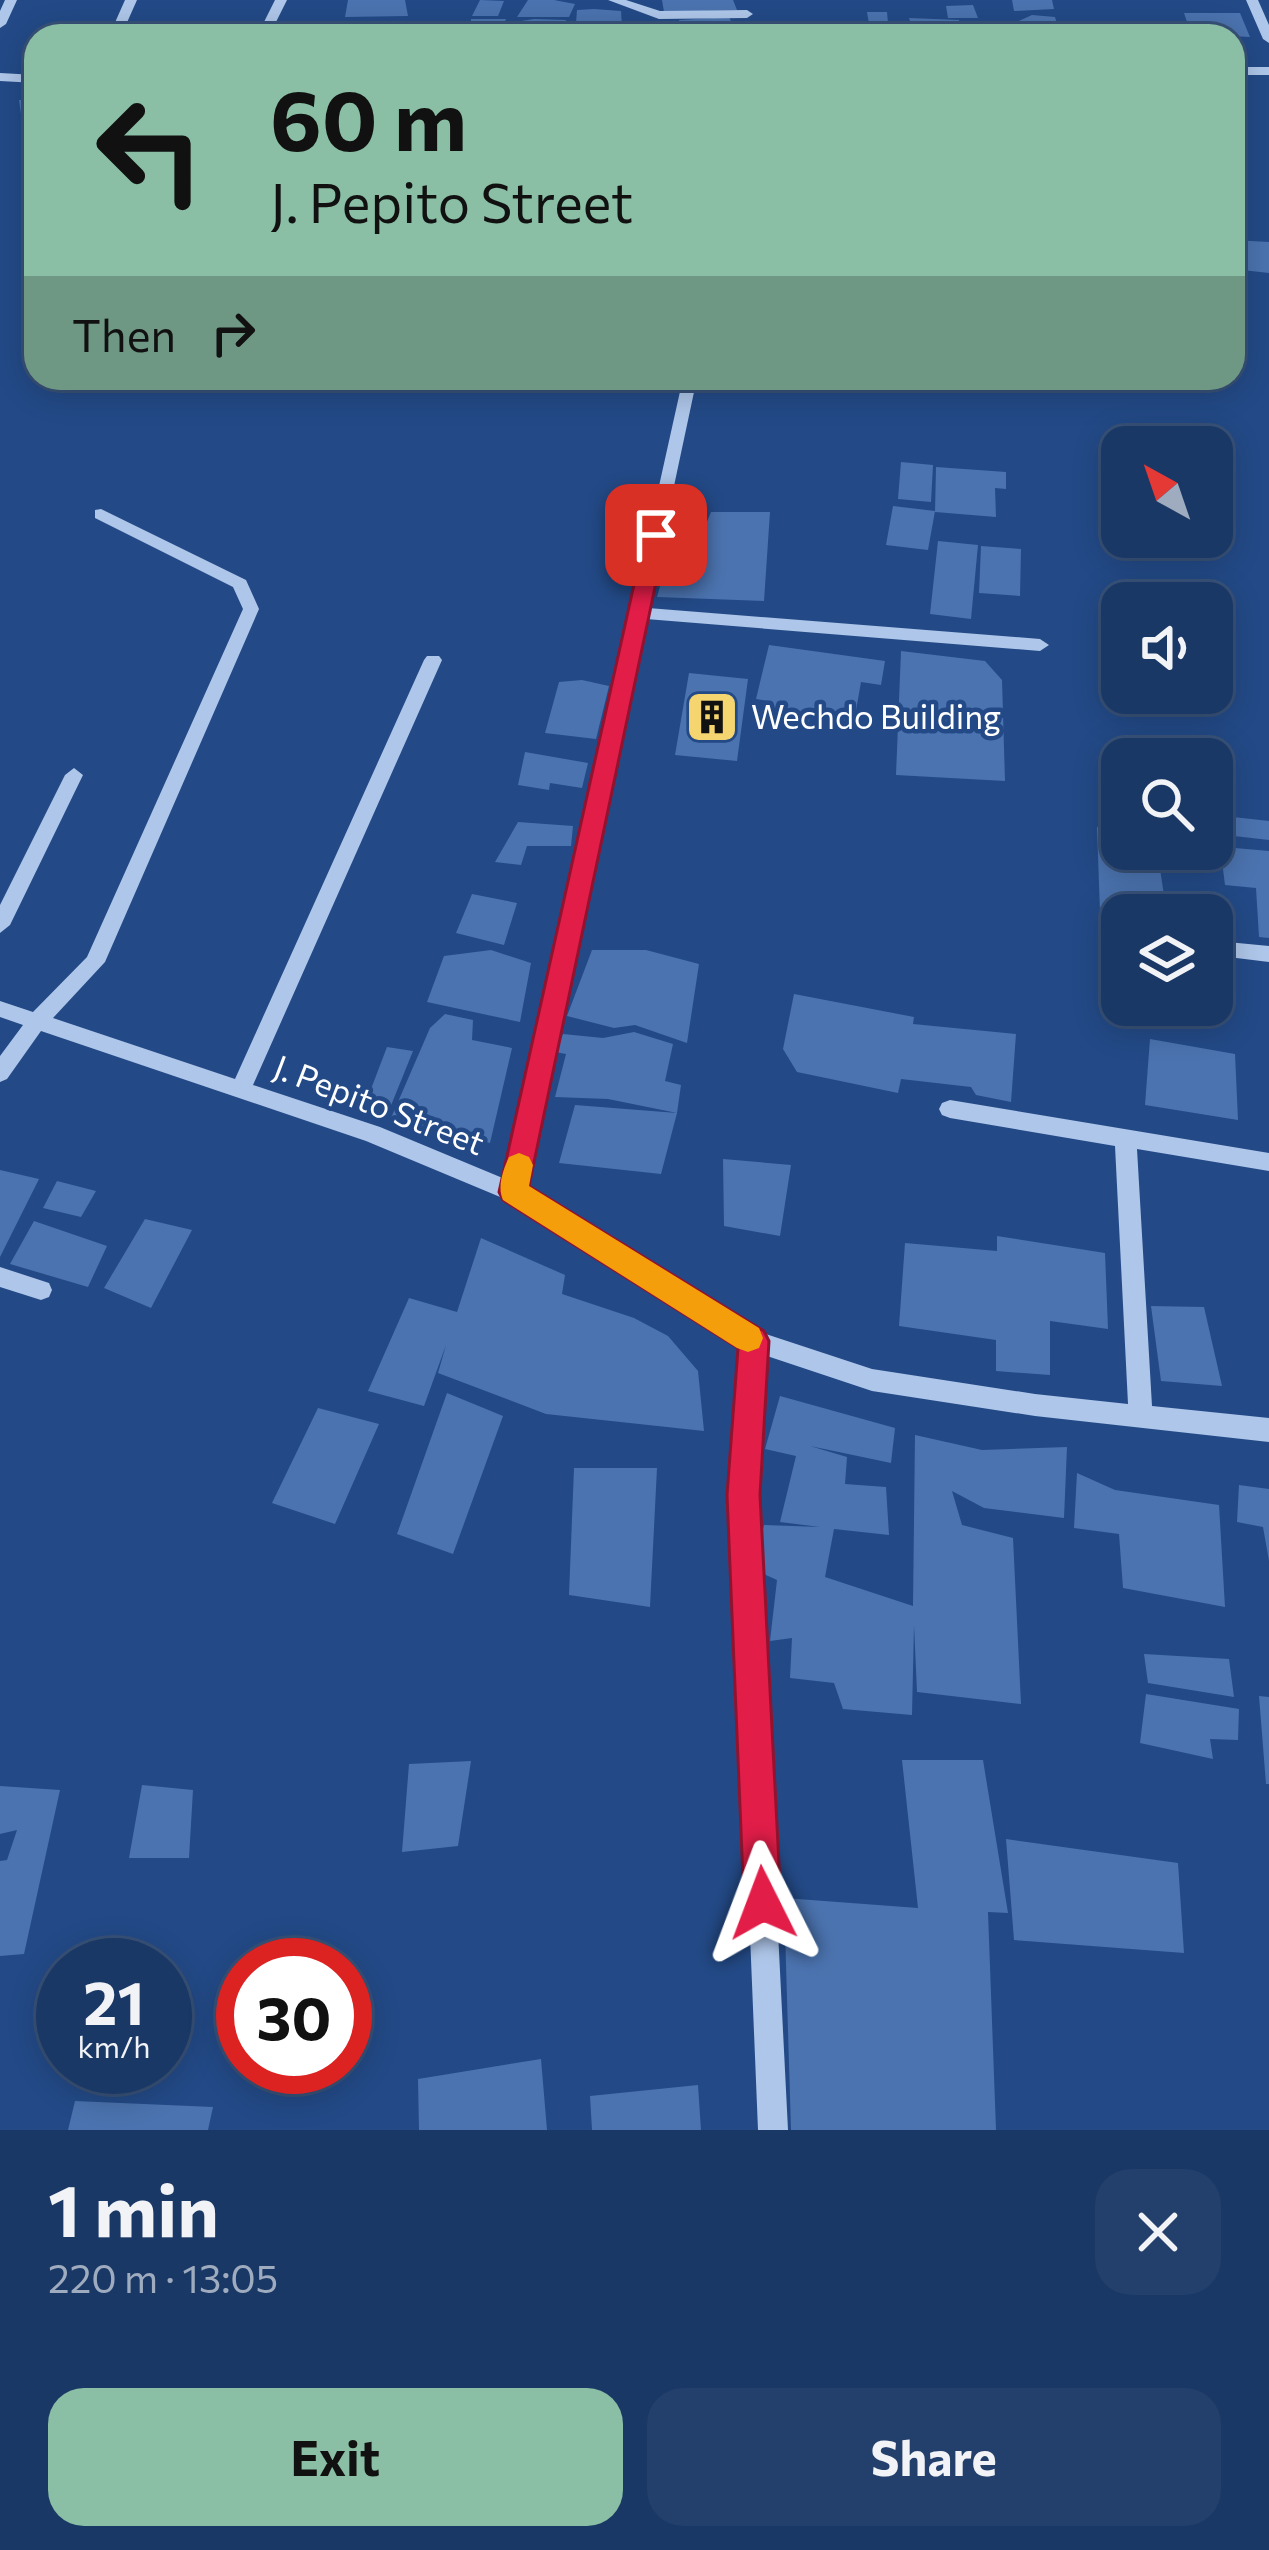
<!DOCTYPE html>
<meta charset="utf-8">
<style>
body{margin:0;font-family:Commissioner,sans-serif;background:#233f6b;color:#f1f3f6;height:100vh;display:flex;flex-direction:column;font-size:45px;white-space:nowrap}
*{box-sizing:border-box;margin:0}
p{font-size:39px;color:#9facbf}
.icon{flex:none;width:66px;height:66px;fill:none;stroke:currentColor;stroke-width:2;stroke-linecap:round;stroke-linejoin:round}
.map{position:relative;height:2130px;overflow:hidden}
.side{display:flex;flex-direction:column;background:#1a3865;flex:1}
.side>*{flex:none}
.top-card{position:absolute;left:24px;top:24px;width:1221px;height:366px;border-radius:36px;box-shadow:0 6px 30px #0003,0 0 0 3px #385279;background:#8abfa5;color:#111;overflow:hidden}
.needle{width:78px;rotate:320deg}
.controls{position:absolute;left:1101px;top:426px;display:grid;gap:24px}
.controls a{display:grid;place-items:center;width:132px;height:132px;border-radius:24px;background:#1a3865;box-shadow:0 6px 30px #0003,0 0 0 3px #385279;font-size:60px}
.speed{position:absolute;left:36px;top:1938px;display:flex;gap:24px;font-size:60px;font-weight:700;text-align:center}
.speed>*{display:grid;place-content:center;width:156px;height:156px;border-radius:50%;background:#1a3865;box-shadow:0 6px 30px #0003,0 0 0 3px #385279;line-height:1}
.speed small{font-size:30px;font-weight:400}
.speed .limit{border:18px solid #d22;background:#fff;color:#111}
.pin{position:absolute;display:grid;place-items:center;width:102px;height:102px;color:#fff;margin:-51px;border-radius:24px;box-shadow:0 6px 18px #0006}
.me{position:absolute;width:132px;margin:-66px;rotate:357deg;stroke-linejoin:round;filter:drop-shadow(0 0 9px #0008)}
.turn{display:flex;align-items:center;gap:42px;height:252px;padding:0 48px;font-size:54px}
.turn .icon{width:156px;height:156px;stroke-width:2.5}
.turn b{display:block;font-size:84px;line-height:102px}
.then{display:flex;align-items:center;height:114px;padding:0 48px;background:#0003;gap:24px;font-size:45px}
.round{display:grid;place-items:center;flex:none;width:126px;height:126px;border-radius:36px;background:#233f6b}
.overview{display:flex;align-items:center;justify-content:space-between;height:204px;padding:0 48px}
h1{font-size:72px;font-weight:700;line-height:90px}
.action{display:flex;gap:24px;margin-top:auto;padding:24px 48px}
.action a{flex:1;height:138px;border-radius:36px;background:#8abfa5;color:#111;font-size:48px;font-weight:700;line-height:138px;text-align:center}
.action a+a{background:#233f6b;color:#f1f3f6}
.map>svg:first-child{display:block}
</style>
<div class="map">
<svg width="1269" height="2130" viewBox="0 0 1269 2130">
<rect width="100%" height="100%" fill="#234a87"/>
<!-- building -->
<path fill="#4b73af" d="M348,0H405L408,16L345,17Z
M480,0L504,1L498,16H472Z
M528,0H554L575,4L569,17H517Z
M662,0H733L737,10L664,12Z
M1012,0H1052L1054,9L1014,11Z
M973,5L978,18H948L946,6Z
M594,9L621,11L622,27L655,25L659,36H575L577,10Z
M867,12H887L888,23H907L909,36H871Z
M1184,13H1240L1250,37L1191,34Z
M1032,15L1055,17L1060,36H1009L1010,25Z
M729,17L738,36H683L679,20Z
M909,18L959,20L963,36L930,35L929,27H912Z
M471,19H506L501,30H471Z
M534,19L566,20L563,36L516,35L515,22Z
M813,21L820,36H763L762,31L783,32L780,22Z
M36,99V155L27,156L19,100Z
M1233,240L1269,242V273L1233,269Z
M901,462L933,465L931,502L898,499Z
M936,467L1006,472V489L995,488L996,517L935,512Z
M893,506L935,511L928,550L886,545Z
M711,512H770L764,601L657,597L675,533L703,531Z
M938,541L978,545L971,619L930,614Z
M981,546L1021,549L1020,596L979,593Z
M769,645L885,661L881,685L861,682L854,722L810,716L808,726L765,720L769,701L756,699Z
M901,651L985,661L1002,680L1005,781L896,775Z
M689,673L748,679L737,761L675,755Z
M582,680L609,686L596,739L545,733L559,682Z
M525,752L588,763L582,788L550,783L549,790L518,785Z
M1233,817L1269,821V840L1234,836Z
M518,822L573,826L571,846H527L521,865L495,862Z
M1097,827L1122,828V849H1157L1167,915L1100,912Z
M1212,846L1269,851V938L1259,937L1256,888L1225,885L1223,869L1197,867L1196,849Z
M472,894L517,903L504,945L456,933Z
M491,950L531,963L520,1022L427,1002L444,956Z
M592,950H646L699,964L687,1043L635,1025L614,1028L567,1016Z
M794,994L914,1017L913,1024L1016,1034L1011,1102L976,1095L971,1087L901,1079L898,1093L797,1072L783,1049Z
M445,1014L473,1020L472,1040L512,1048L490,1143L391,1118L430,1028Z
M634,1032L673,1044L665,1081L681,1085L677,1113L608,1099L555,1097L566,1054L555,1052L563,1034L603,1038Z
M1150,1039L1235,1054L1238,1120L1145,1105Z
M387,1047L413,1051L390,1108L366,1102Z
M575,1105L677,1113L661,1174L559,1163Z
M723,1159L791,1165L780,1236L724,1226Z
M0,1170L39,1179L0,1257Z
M57,1181L96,1191L81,1217L43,1208Z
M145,1219L192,1230L151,1308L104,1288Z
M34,1221L107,1246L88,1287L10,1264Z
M997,1236L1105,1253L1108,1329L1050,1321V1375L996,1371V1340L899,1326L905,1243L997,1251Z
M481,1238L565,1275L562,1294L634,1318L668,1336L698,1371L704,1431L546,1414L438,1373L446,1345L424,1406L368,1391L409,1298L457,1312Z
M1151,1306L1204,1307L1222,1386L1161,1381Z
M447,1393L503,1416L453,1554L397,1534Z
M780,1396L895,1428L891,1463L810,1446L847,1457L845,1484L886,1487L889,1535L834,1529L825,1577L913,1606L915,1435L982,1450L1067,1447L1064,1518L984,1508L952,1491L962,1525L1013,1538L1021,1704L917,1692L914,1625L912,1715L843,1709L834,1683L790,1678L792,1638L770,1641L777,1580L753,1569L764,1525L820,1527L780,1522L796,1456L765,1449Z
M318,1408L379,1424L335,1524L272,1503Z
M574,1468H657L650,1607L569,1595Z
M1077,1473L1115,1490L1219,1505L1225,1607L1123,1588L1119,1534L1074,1528Z
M1239,1485L1269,1489V1561L1263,1527L1237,1522Z
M1144,1654L1229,1659L1234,1697L1148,1683Z
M1146,1694L1239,1709L1238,1740L1210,1739L1213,1759L1140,1743Z
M1259,1696L1269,1697V1784H1266Z
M902,1760H983L1008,1913L988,1912L996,2130H791L784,1898L918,1908Z
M471,1761L458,1846L402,1852L409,1764Z
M142,1785L193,1790L189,1858H129Z
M0,1786L60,1790L24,1954L0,1956V1861L7,1860L17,1830L0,1834Z
M1006,1839L1178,1863L1184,1953L1014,1940Z
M541,2059L547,2130H419L418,2079Z
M698,2085L701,2130H592L590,2096Z
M75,2101L213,2107L208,2130H68Z"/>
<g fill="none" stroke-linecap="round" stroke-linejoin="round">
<!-- minor -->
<path fill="#aec6e9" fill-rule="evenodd" d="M5,0H17L6,24L0,28V11Z
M125,0H137L121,36H109Z
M275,0H287L269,36H257Z
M608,0H626L660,11L747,10L753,14L747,18L659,19Z
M1246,0H1258L1269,25V43L1263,39Z
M1233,67H1269V75H1233Z
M0,73L36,75V83L0,81Z
M683,378H697L648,608L1040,639L1049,645L1040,651L646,619L525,1188L760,1332L872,1369L1035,1394L1128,1404L1115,1146L950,1118L942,1115L939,1109L942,1103L950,1100L1269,1153V1171L1137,1149L1152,1406L1269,1418V1442L1035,1416L872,1391L764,1355L756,1495L788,2130H758L732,1495L741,1346L505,1199L366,1141L41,1031L7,1079L0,1082V1056L23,1025L0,1017V1001L33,1012L87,957L243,609L233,587L95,518V510L101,509L246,580L259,609L105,962L53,1018L235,1079L424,660L427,656H439L442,660L253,1085L380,1127L505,1179Z
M74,768L83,775L10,925L0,933V905L65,775Z
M1217,941L1269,946V962L1212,955V943Z
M0,1267L49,1283L52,1290L49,1297L41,1300L0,1287Z"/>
</g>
<!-- route -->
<path fill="#e11d48" stroke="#92132f" stroke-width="3" d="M656,528L666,535L529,1186L764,1331L769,1341L760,1495L781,1903L776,1916L763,1922L750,1916L744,1903L727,1495L738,1348L503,1200L499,1192L645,535Z"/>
<!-- slow -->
<path fill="#f59e0b" d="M519,1153L529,1157L533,1165L529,1186L759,1328L763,1338L759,1348L748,1352L737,1348L503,1200C497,1187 503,1170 509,1157Z"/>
<!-- icons -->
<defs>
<g id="building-square" transform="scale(2.7)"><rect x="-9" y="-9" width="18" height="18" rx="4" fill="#f5d570" stroke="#234a87"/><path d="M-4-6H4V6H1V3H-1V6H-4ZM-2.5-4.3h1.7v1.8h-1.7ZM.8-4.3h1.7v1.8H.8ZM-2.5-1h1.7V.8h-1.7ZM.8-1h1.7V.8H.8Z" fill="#111"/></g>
</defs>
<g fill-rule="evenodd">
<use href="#building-square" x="712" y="717"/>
</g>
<g text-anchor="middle" stroke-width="9" stroke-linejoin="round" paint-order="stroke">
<!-- poi labels -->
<g font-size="33" fill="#fff" stroke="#234a87" text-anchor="start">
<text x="751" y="729">Wechdo Building</text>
</g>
<!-- street labels -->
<g font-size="33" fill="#fff" stroke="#234a87">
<text transform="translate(379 1105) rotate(21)" y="12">J. Pepito Street</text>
</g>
</g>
</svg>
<div class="controls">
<a><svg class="needle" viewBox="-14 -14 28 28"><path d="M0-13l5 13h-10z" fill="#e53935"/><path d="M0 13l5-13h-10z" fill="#9facbf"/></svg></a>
<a><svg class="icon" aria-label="sound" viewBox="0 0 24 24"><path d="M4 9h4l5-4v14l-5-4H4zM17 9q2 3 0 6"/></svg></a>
<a><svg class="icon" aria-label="search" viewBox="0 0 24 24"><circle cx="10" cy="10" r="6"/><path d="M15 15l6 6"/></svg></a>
<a><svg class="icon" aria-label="layers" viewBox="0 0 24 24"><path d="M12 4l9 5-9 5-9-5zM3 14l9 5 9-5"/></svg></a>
</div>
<div class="speed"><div>21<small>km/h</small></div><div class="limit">30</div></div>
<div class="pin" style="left:656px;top:535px;background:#d93025"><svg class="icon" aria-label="arrive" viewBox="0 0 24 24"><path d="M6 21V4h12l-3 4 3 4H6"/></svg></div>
<svg class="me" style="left:763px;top:1903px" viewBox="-20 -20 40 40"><path d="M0-17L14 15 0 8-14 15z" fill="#e11d48" stroke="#fff" stroke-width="4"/></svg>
<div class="top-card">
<div class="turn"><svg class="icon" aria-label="left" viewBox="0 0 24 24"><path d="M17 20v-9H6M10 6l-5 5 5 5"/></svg><div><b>60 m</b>J. Pepito Street</div></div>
<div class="then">Then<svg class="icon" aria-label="right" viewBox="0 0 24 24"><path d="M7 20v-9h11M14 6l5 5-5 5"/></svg></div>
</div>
</div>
<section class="side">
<div class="overview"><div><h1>1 min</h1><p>220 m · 13:05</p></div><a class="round"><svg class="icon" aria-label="close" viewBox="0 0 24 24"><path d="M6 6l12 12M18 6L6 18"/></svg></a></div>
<div class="action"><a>Exit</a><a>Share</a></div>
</section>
